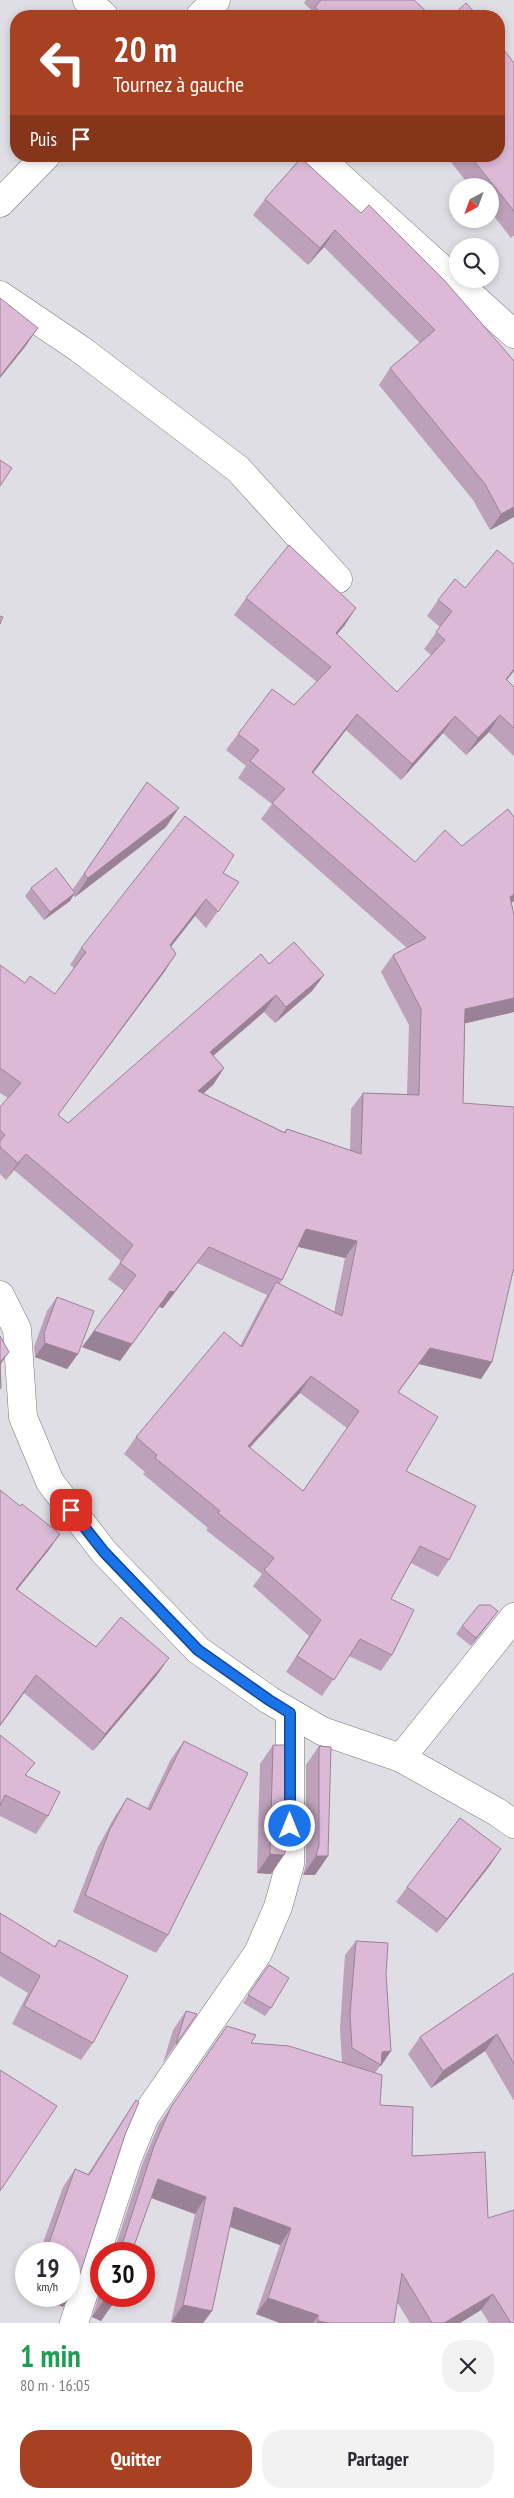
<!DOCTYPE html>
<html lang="fr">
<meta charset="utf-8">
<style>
body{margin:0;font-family:"PT Sans Narrow",sans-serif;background:#f2f2f3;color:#2b2b33;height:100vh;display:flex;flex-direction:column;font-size:19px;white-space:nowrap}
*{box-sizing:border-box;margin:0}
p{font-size:16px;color:#7c7c81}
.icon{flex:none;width:28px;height:28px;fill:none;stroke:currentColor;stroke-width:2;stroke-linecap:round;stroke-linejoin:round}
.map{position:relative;height:2323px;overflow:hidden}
.drawer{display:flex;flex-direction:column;background:#fff;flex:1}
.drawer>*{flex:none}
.hud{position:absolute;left:10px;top:10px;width:495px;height:152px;border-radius:20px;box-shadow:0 2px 8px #0003;background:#a84121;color:#fff;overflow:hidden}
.needle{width:32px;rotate:221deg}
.controls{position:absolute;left:449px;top:178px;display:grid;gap:10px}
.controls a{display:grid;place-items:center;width:50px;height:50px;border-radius:50%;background:#fff;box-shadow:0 2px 8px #0003;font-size:25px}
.speed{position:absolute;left:15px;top:2242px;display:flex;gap:10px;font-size:25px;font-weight:700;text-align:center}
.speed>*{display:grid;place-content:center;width:65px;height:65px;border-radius:50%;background:#fff;box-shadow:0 2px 8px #0003;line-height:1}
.speed small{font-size:12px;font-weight:400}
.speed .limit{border:8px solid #d22;background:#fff;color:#111}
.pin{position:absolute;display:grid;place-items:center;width:42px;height:42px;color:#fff;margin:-21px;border-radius:10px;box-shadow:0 2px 8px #0006}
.me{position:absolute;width:55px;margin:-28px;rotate:0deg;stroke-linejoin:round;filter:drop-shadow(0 0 4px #0008)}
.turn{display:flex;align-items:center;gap:18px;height:105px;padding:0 20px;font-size:22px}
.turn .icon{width:65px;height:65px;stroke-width:2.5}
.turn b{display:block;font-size:35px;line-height:42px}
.then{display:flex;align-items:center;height:48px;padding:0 20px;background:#0003;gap:10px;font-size:19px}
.round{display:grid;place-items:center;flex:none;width:52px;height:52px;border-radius:20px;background:#f2f2f3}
.headline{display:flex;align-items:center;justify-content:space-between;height:85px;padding:0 20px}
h1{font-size:30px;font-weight:800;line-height:38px;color:#1e9e55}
.primary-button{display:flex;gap:10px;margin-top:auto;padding:10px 20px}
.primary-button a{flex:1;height:58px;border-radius:20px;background:#a84121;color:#fff;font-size:20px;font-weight:800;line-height:58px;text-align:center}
.primary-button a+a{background:#f2f2f3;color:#2b2b33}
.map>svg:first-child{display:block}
</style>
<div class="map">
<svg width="514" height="2323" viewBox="0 0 514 2323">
<rect width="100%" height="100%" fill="#dfdee4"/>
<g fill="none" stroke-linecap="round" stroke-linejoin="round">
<!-- minor casing -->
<g stroke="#79787d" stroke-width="29">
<path id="minor" d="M87,0L104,16
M200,16L216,0
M317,156L514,334
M0,203L46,156
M0,295L80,349L238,469L338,579
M0,1295L17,1329L23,1417L50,1482L104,1552L198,1650L269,1700L322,1731L401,1758L497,1812L514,1824
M401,1758L514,1617
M74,2323L128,2157L145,2116L258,1953L278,1907L290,1864V1713"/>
</g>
<!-- minor -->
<use href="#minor" stroke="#fff" stroke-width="28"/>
</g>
<!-- wall -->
<path fill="#bda0b9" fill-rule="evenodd" d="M306,0H414L431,16H308L312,11L304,3Z
M499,37L503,41L500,45L514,63V235L511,238L490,211V186H470L446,156H499Z
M301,158L514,361V517L490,530L473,500L379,385L390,368L420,343L324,247L308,265L253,215L265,199Z
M455,579L507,680L514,687V756L489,732L466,755L443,733L401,780L346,730L313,773L415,862L511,904L514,915V1012L465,1023L463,1103L492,1362L481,1379L419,1364L398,1393L406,1471L449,1560L438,1577L411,1563L391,1599L392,1655L381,1671L349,1656L322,1696L286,1672L309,1636L253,1586L262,1574L206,1530L208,1528L143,1474L145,1472L124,1454L136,1437L240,1346L267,1295L197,1263L163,1308L159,1307L120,1361L82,1347L124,1291L108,1279L121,1261L14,1170L6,1180L0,1174V1107L8,1098L0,1093V965L25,983L55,994L74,968L70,965L81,948L223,873L239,882L206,928L195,916L171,946L165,971L58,1115L68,1123L269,964L324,975L312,991L275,1023L264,1012L213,1056L224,1068L213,1085L203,1093L284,1132L287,1129L350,1150L351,1109L363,1093L407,1094L409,1025L381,972L393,955L407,948L261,819L272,804L238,778L246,766L226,750L238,734L294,705L317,682L234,615L246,598L345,625L337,634L397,692L431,655L424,649L440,627L427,616L438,600ZM298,1247L345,1258L334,1312L280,1284ZM300,1393L347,1428L303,1491L250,1448Z
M147,782L166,827L75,897L73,895L70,901L44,920L25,896L31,888L73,889Z
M57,1297L78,1354L67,1369L35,1357L34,1347L47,1311Z
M20,1506L60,1534L48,1551L17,1590L96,1647L157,1675L93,1751L24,1693L0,1726Z
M498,1611L471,1646L456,1634L462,1626Z
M0,1735L26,1775L48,1816L36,1834L0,1816Z
M184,1741L168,1935L156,1953L73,1912L98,1847L115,1816L127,1798L147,1809L171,1759Z
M273,1745L284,1855L271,1874L257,1873L260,1764Z
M319,1746L328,1856L315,1875H303L306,1864V1765Z
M491,1864L437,1933L396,1902L407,1887Z
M0,1913L54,1947L59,1940L93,2043L81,2060L12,2024L28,1993L0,1976Z
M356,1941L386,1974L391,2051L375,2073L380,2105L412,2156L488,2218L514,2323H489L481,2310L460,2323H410L397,2302L394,2323H280L256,2314L280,2245L230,2227L212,2311L203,2323H178L171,2322L195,2214L151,2198L131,2254H113L143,2162L159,2124L227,2026L251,2043L342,2062L340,2028L345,1955Z
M269,1965L271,2008L265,2016L243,2003Z
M514,1973V2101L485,2051L431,2088L408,2054L420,2037Z
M186,2011L197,2014L163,2063L173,2030Z
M136,2100L125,2135L63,2307L69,2254H39L63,2187L75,2169L88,2174L124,2118Z
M101,2290V2296H116L101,2321L92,2317Z"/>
<!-- shaded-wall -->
<path fill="#9a8296" d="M335,230L324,247L308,265L320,248Z
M38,328L25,347L0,378V376Z
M514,507V517L490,530L501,514Z
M356,608L345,625L324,650L336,633Z
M514,669V671L494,696L506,679Z
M357,714L346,730L301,789L312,772Z
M500,715L489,732L466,755L478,738Z
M455,716L443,733L401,780L412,764Z
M179,808L166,827L75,897L88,878Z
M75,893L70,901L44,920L50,912Z
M514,894V901L498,914L510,897Z
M206,899L195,916L159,962L170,945Z
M176,954L165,971L46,1131L58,1115Z
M324,975L312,991L275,1023L286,1007Z
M276,995L264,1012L199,1068L210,1052Z
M514,998V1012L454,1026L465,1009Z
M224,1068L213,1085L187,1108L198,1091Z
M26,1154L14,1170L6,1180L18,1163Z
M306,1229L357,1241L345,1258L295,1246Z
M209,1247L197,1263L163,1308L159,1307L120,1361L82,1347L94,1331L170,1291Z
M45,1343L78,1354L67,1369L35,1357Z
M430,1348L492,1362L481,1379L419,1364L386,1409Z
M9,1352L0,1365V1362Z
M311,1376L300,1393L236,1462L248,1446Z
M60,1534L48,1551L4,1606L16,1589Z
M498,1611L492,1619L471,1646L476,1638Z
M169,1658L157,1675L93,1751L105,1734Z
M36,1675L24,1693L0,1726V1725Z
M501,1849L491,1864L437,1933L447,1919Z
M270,1854L284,1855L271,1874L257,1873Z
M316,1856H328L315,1875H303Z
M497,2034L485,2051L431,2088L443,2071Z
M391,2051L381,2066H380L382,2052Z
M158,2179L206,2197L195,2214L146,2196Z
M234,2207L291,2228L280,2245L222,2224Z
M69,2287L75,2289L63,2307L34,2296H69Z
M493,2294L481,2310L460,2323H444Z
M268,2298L318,2315L313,2323H280L256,2314Z
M104,2300L113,2304L101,2321L92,2317Z
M183,2305L212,2311L203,2323H178L171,2322Z
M318,2321L330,2323H316Z"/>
<!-- building -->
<path fill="#dcbad7" stroke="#9a8296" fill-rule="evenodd" d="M321,0H414L431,16H324L315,7Z
M466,3L478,16H452Z
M499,37L503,41L500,45L514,63V211L470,156H499Z
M301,158L361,213L369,205L445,281L514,361V507L501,514L485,484L390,368L435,330L335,230L320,248L265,199Z
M0,298L38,328L0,376Z
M0,460L12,468L0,486Z
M289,545L356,608L336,633L397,692L445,640L436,632L452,611L438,600L455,579L465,588L497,550L514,564V669L506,679L514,687V728L500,715L478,738L455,716L412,764L357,714L312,772L415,862L445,830L462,846L508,809L514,817V894L510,897L514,915V998L465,1009L463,1103L514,1107V1267L492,1362L430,1348L398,1392L438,1417L406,1471L476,1506L449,1560L420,1546L391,1599L414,1610L392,1655L360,1639L334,1680L297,1656L321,1620L264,1570L274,1558L218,1513L220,1511L155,1458L157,1455L136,1437L224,1332L242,1347L276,1282L342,1316L357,1241L306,1229L282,1280L209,1247L174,1292L170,1291L132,1344L94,1331L136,1275L120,1263L133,1245L26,1154L18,1163L0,1147V1141L5,1135L0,1130V1107L21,1083L0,1068V965L25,983L30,976L55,994L86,952L81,948L185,816L234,855L223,873L239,882L218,912L206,899L170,945L176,954L58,1115L68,1123L261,954L269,964L294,942L324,975L286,1007L276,995L210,1052L224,1068L198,1091L285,1133L287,1129L361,1154L363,1093L419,1095L421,1009L393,955L426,938L272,803L285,789L250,761L259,750L238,734L272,689L294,705L331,667L246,598ZM311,1376L359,1411L303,1491L248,1446Z
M0,616L3,617L0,624Z
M147,782L179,808L88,878L84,874Z
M56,868L75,893L50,912L31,888Z
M57,1297L94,1311L78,1354L45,1343L44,1333Z
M0,1336L9,1352L0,1362L1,1388L0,1389Z
M0,1490L20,1506L22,1504L60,1534L16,1589L96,1647L121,1617L169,1658L105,1734L36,1675L0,1725Z
M479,1605H490L498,1611L476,1638L462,1626Z
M0,1735L35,1763L25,1775L60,1792L48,1816L5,1795L0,1806Z
M184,1741L248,1773L168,1935L85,1895L110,1829L127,1798L150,1810Z
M273,1745H288V1843L284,1855L270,1854Z
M319,1746L331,1747L328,1856H316L319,1845Z
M460,1818L501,1849L447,1919L407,1887Z
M0,1913L55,1947L59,1940L128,1976L93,2043L24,2006L40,1976L0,1952Z
M356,1941L388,1943L386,1974L391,2051L382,2052L381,2065L352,2048L350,2014Z
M269,1965L289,1978L271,2008L248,1995Z
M514,1973V2064L497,2034L443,2071L420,2037Z
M186,2011L197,2014L176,2044Z
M227,2026L256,2035L251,2043L289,2046L382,2075L380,2105L413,2107L412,2156L485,2152L488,2218L514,2210V2323H511L493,2294L444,2323H432L402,2273L394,2323H330L318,2321V2315L268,2298L291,2228L234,2207L212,2311L183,2305L206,2197L158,2179L131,2254H119L154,2146L171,2107Z
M0,2070L57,2106L0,2191Z
M136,2100L139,2102L125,2135L75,2289L69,2287V2254H45L75,2169L89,2175Z
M105,2296H116L113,2304L104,2300Z"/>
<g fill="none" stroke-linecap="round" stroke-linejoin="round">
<!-- route casing -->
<g stroke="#114b97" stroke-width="12">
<path id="route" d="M71,1510L104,1552L198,1650L269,1700L290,1713V1826"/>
</g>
<!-- route -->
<use href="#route" stroke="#1a73e8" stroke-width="9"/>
</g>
</svg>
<div class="controls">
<a><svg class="needle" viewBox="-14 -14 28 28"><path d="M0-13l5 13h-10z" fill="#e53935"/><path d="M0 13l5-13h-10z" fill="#7c7c81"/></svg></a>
<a><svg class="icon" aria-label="search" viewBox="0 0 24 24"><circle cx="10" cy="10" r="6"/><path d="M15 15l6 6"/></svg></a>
</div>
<div class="speed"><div>19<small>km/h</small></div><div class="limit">30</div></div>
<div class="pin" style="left:71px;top:1510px;background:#d93025"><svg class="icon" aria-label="arrive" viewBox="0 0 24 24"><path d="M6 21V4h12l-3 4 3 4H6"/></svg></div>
<svg class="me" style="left:290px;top:1826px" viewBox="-20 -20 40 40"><circle r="17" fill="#1a73e8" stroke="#fff" stroke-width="3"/><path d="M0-11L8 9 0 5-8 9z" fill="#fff"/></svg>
<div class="hud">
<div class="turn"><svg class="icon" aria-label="left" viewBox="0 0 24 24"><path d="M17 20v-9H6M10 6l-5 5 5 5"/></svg><div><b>20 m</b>Tournez à gauche</div></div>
<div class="then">Puis<svg class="icon" aria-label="arrive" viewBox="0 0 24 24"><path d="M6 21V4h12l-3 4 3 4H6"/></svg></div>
</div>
</div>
<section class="drawer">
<div class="headline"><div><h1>1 min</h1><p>80 m · 16:05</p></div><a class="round"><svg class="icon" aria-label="close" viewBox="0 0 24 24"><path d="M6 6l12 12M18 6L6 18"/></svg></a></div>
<div class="primary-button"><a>Quitter</a><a>Partager</a></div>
</section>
